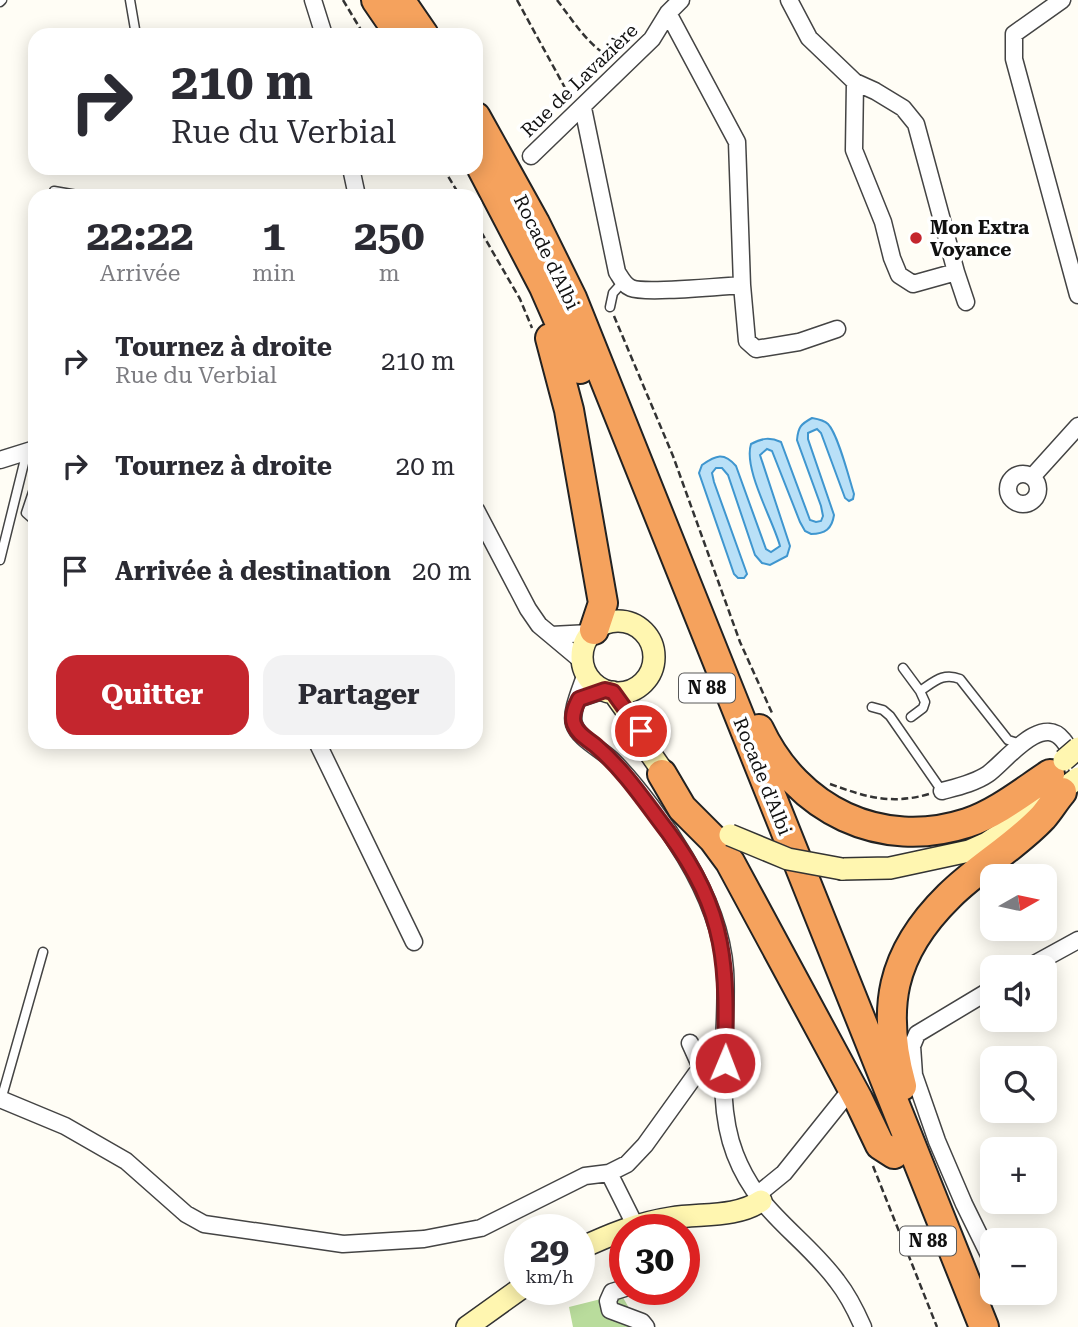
<!DOCTYPE html>
<html lang="fr">
<meta charset="utf-8">
<style>
body{margin:0;font-family:"Roboto Serif",serif;background:#f2f2f3;color:#2b2b33;height:100vh;display:flex;flex-direction:column;font-size:26px;white-space:nowrap}
*{box-sizing:border-box;margin:0}
p{font-size:23px;color:#7c7c81}
.icon{flex:none;width:38px;height:38px;fill:none;stroke:currentColor;stroke-width:2;stroke-linecap:round;stroke-linejoin:round}
.map{position:relative;flex:1;overflow:hidden}
.drawer{position:absolute;left:28px;top:189px;width:455px;height:560px;display:flex;flex-direction:column;background:#fff;border-radius:21px;box-shadow:0 4px 18px #0003}
.drawer>*{flex:none}
.guide{position:absolute;left:28px;top:28px;width:455px;height:147px;border-radius:21px;box-shadow:0 4px 18px #0003;background:#fff;color:#2b2b33;overflow:hidden}
.needle{width:46px;rotate:81deg}
.fabs{position:absolute;left:980px;top:864px;display:grid;gap:14px}
.fabs a{display:grid;place-items:center;width:77px;height:77px;border-radius:14px;background:#fff;box-shadow:0 4px 18px #0003;font-size:35px}
.speed{position:absolute;left:504px;top:1214px;display:flex;gap:14px;font-size:35px;font-weight:700;text-align:center}
.speed>*{display:grid;place-content:center;width:91px;height:91px;border-radius:50%;background:#fff;box-shadow:0 4px 18px #0003;line-height:1}
.speed small{font-size:18px;font-weight:400}
.speed .limit{border:10px solid #d22;background:#fff;color:#111}
.pin{position:absolute;display:grid;place-items:center;width:60px;height:60px;color:#fff;margin:-30px;border:4px solid #fff;border-radius:50%;box-shadow:0 2px 7px #0007}
.me{position:absolute;width:77px;margin:-38px;rotate:1deg;stroke-linejoin:round;filter:drop-shadow(0 0 5px #0008)}
.turn{display:flex;align-items:center;gap:24px;height:147px;padding:0 28px;font-size:32px}
.turn .icon{width:91px;height:91px;stroke-width:2.5}
.turn b{display:block;font-size:49px;line-height:60px}
.eta{display:flex;justify-content:space-evenly;align-items:center;height:119px;text-align:center}
.eta b{font-size:42px;font-weight:700;line-height:49px}
.primary-button{display:flex;gap:14px;margin-top:auto;padding:14px 28px}
.primary-button a{flex:1;height:80px;border-radius:21px;background:#c4262e;color:#fff;font-size:28px;font-weight:700;line-height:80px;text-align:center}
.primary-button a+a{background:#f2f2f3;color:#2b2b33}
ul{padding:0;list-style:none}
li{display:flex;align-items:center;gap:21px;height:105px;padding:0 28px}
li div{flex:1}
li b{display:block;font-size:26px}
li em{font-style:normal}
.map>svg:first-child{display:block}
</style>
<div class="map">
<svg width="1078" height="1327" viewBox="0 0 1078 1327">
<rect width="100%" height="100%" fill="#fffdf5"/>
<!-- forest -->
<path fill="#b9dc9c" d="M621,1294L637,1322L645,1327H573L569,1307Z"/>
<!-- water -->
<path fill="#b9e0f7" stroke="#3f96cf" stroke-width="2" d="M812,418C818,419 824,420 828,424C838,434 849,478 854,494L853,499L849,501L845,498L821,433L817,429L808,433V439L834,515C832,529 825,534 811,534L805,531L800,522L772,451L767,449L760,455L790,546L787,556L770,565L762,563L755,555L728,475L722,468H716L712,473L714,482L747,574L744,578H738L734,574L699,473L702,465C716,455 724,452 736,466L766,549L771,552L780,546C773,520 743,469 751,444C762,438 770,437 781,442L810,520L816,522L821,521L823,516L821,506L797,440C798,427 801,424 812,418Z"/>
<g fill="none" stroke-linecap="round" stroke-linejoin="round">
<!-- lane casing -->
<g stroke="#444" stroke-width="11">
<path id="lane" d="M130,0L136,35
M0,2L2,0
M54,191L83,196
M610,307L613,293L623,282
M35,486L26,513L35,521
M0,560L27,451
M903,668L920,691L925,702L923,708L911,717
M920,691C934,682 943,672 960,679L1008,740L1021,744
M872,707L883,710L890,716L942,791
M1,1100L43,952"/>
</g>
<!-- street casing -->
<g stroke="#444" stroke-width="19">
<path id="street" d="M313,0L324,35
M789,0L809,38L855,82L875,91L903,108L916,124L956,272L913,284L899,275L892,258L883,222L854,150L855,82
M1062,0L1014,34V59L1078,295
M583,108L617,272C621,278 624,285 631,288C645,294 722,286 742,285L737,142L668,13
M531,156L652,39L668,13L681,0
M351,168L357,196
M956,272L966,302
M742,285L747,341L756,349L799,342L837,329
M0,460L35,449
M1008 489a15 15 0 1 1 30 0a15 15 0 1 1-30 0Z
M1032,477L1078,426
M476,510L528,609L539,625L582,661
M551,635L590,633
M586,673C582,686 570,712 574,724C579,739 601,749 612,760C638,786 666,825 685,857C706,892 722,929 725,970C729,1030 713,1097 735,1154C758,1214 802,1234 837,1281C848,1295 856,1311 863,1327
M578,699L605,690
M317,742L414,942
M942,791C957,787 975,783 988,774C1005,762 1041,713 1063,740C1070,748 1073,760 1078,769
M1027,968L1078,940
M992,989L917,1034L912,1046L914,1075L937,1141L964,1204L992,1261
M690,1043L704,1074
M0,1099L65,1126L126,1161L186,1214L204,1224L343,1244L424,1239L481,1228L585,1176L609,1173L627,1164L645,1145L696,1074H704L725,1081
M609,1173L635,1225
M757,1195L784,1173L844,1098
M625,1288L612,1292L608,1301L610,1310L642,1322L646,1327"/>
</g>
<!-- secondary casing -->
<g stroke="#333" stroke-width="24">
<path id="secondary" d="M582 657a36 36 0 1 1 72 0a36 36 0 1 1-72 0Z
M613,692L641,731L650,753L671,783
M842,869L890,868L969,851L987,843L1016,824L1078,778
M579,1249C609,1235 638,1223 671,1218C700,1213 736,1218 761,1201
M467,1327L520,1289"/>
</g>
<!-- highway casing -->
<g stroke="#222" stroke-width="32">
<path id="highway" d="M376,0L400,35
M400,0L424,35
M476,117L535,223L572,298L984,1327
M476,157L544,287L580,369
M550,338L569,410L603,603L594,630
M759,729C797,810 881,851 967,823C997,813 1024,791 1050,774
M662,774L682,808L713,839L730,862L858,1099L880,1145L894,1154
M902,1086C881,1009 890,954 949,896C978,867 1015,847 1043,817C1050,809 1055,800 1062,792"/>
</g>
<!-- path -->
<path stroke="#333" stroke-width="2.5" stroke-dasharray="7 3.5" stroke-linecap="butt" d="M343,0L364,35
M517,0L570,97
M557,0C574,22 588,46 613,59
M443,168L460,196
M476,223L520,299L532,328
M614,316L673,456L740,642L772,713
M830,784C866,797 891,805 929,794
M873,1166L937,1327
M988,1274L992,1287
M994,1293L998,1303"/>
<!-- lane -->
<use href="#lane" stroke="#fff" stroke-width="8"/>
<!-- street -->
<use href="#street" stroke="#fff" stroke-width="16"/>
<!-- secondary -->
<use href="#secondary" stroke="#fff6b0" stroke-width="21"/>
<!-- highway -->
<use href="#highway" stroke="#f5a25d" stroke-width="28"/>
<!-- secondary-bridge casing -->
<g stroke="#333" stroke-width="24" stroke-linecap="butt">
<path id="secondary-bridge" d="M1064,760L1078,748
M730,835L788,859L842,869"/>
</g>
<!-- secondary-bridge -->
<use href="#secondary-bridge" stroke="#fff6b0" stroke-width="21"/>
</g>
<g fill="none" stroke-linecap="round" stroke-linejoin="round">
<!-- route casing -->
<g stroke="#7f191e" stroke-width="18">
<path id="route" d="M641,731L613,692L605,690L579,699C575,707 571,716 574,724C578,735 588,739 596,746C625,771 645,802 668,832C728,913 727,967 725,1063"/>
</g>
<!-- route -->
<use href="#route" stroke="#c4262e" stroke-width="12"/>
</g>
<!-- markers -->
<circle fill="#c4262e" stroke="#fff" stroke-width="2.5" cx="916" cy="238" r="7"/>
<g text-anchor="middle" stroke-width="7" stroke-linejoin="round" paint-order="stroke">
<!-- shield labels -->
<g fill="#fff" stroke="#585858" stroke-width="2">
<rect x="679" y="673.5" width="56" height="29" rx="5"/>
<rect x="900" y="1226.5" width="56" height="29" rx="5"/>
</g>
<g font-size="18" font-weight="bold" fill="#111">
<text x="707" y="694">N 88</text>
<text x="928" y="1247">N 88</text>
</g>
<!-- street labels -->
<g font-size="19" fill="#111" stroke="#fff">
<text transform="translate(579 80) rotate(-44)" y="7">Rue de Lavazière</text>
<text transform="translate(547 252) rotate(64)" y="7">Rocade d'Albi</text>
<text transform="translate(763 776) rotate(68)" y="7">Rocade d'Albi</text>
</g>
<!-- poi labels -->
<g font-size="19" font-weight="bold" fill="#111" stroke="#fff" text-anchor="start">
<text x="930" y="234">Mon Extra<tspan x="930" dy="22">Voyance</tspan></text>
</g>
</g>
</svg>
<div class="fabs">
<a><svg class="needle" viewBox="-14 -14 28 28"><path d="M0-13l5 13h-10z" fill="#e53935"/><path d="M0 13l5-13h-10z" fill="#7c7c81"/></svg></a>
<a><svg class="icon" aria-label="sound" viewBox="0 0 24 24"><path d="M4 9h4l5-4v14l-5-4H4zM17 9q2 3 0 6"/></svg></a>
<a><svg class="icon" aria-label="search" viewBox="0 0 24 24"><circle cx="10" cy="10" r="6"/><path d="M15 15l6 6"/></svg></a>
<a>+</a>
<a>−</a>
</div>
<div class="speed"><div>29<small>km/h</small></div><div class="limit">30</div></div>
<div class="pin" style="left:641px;top:731px;background:#d93025"><svg class="icon" aria-label="arrive" viewBox="0 0 24 24"><path d="M6 21V4h12l-3 4 3 4H6"/></svg></div>
<svg class="me" style="left:725px;top:1063px" viewBox="-20 -20 40 40"><circle r="17" fill="#c4262e" stroke="#fff" stroke-width="3"/><path d="M0-11L8 9 0 5-8 9z" fill="#fff"/></svg>
<div class="guide">
<div class="turn"><svg class="icon" aria-label="right" viewBox="0 0 24 24"><path d="M7 20v-9h11M14 6l5 5-5 5"/></svg><div><b>210 m</b>Rue du Verbial</div></div>
</div>
<section class="drawer">
<div class="eta">
<div><b>22:22</b><p>Arrivée</p></div>
<div><b>1</b><p>min</p></div>
<div><b>250</b><p>m</p></div>
</div>
<ul>
<li><svg class="icon" aria-label="right" viewBox="0 0 24 24"><path d="M7 20v-9h11M14 6l5 5-5 5"/></svg><div><b>Tournez à droite</b><p>Rue du Verbial</p></div><em>210 m</em></li>
<li><svg class="icon" aria-label="right" viewBox="0 0 24 24"><path d="M7 20v-9h11M14 6l5 5-5 5"/></svg><div><b>Tournez à droite</b></div><em>20 m</em></li>
<li><svg class="icon" aria-label="arrive" viewBox="0 0 24 24"><path d="M6 21V4h12l-3 4 3 4H6"/></svg><div><b>Arrivée à destination</b></div><em>20 m</em></li>
</ul>
<div class="primary-button"><a>Quitter</a><a>Partager</a></div>
</section>
</div>
